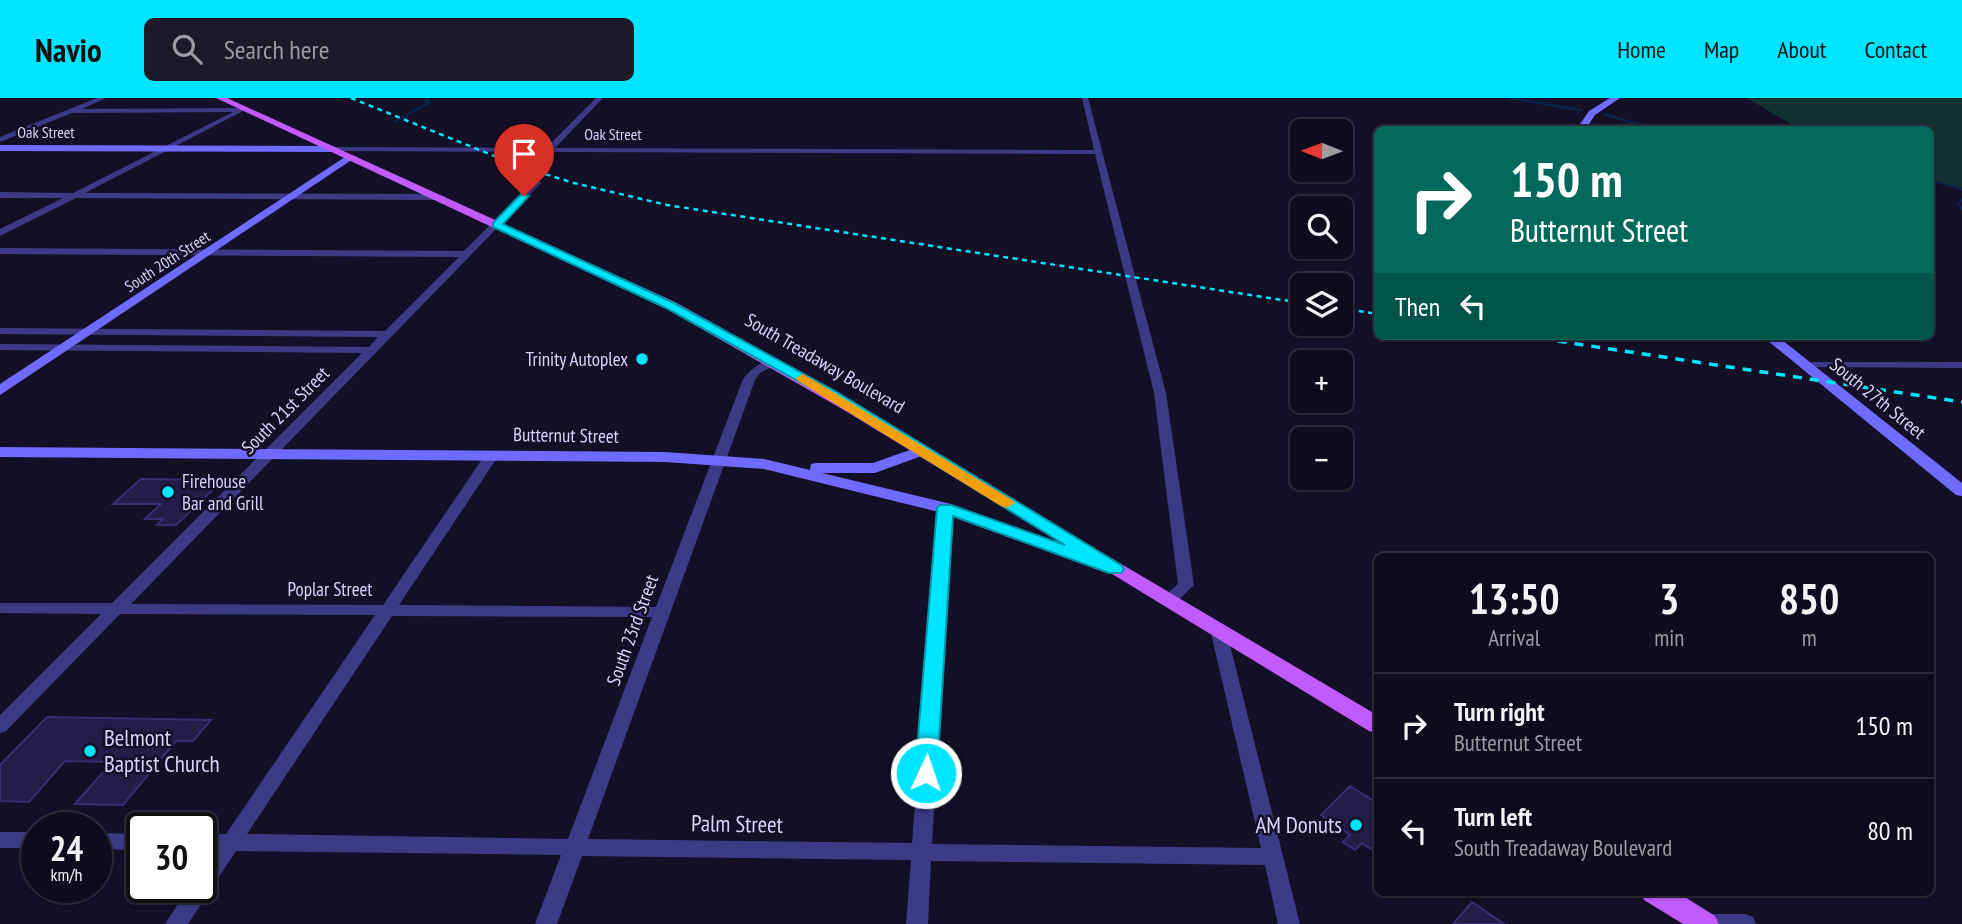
<!DOCTYPE html>
<meta charset="utf-8">
<style>
body{margin:0;font-family:"PT Sans Narrow",sans-serif;background:#1c1929;color:#f1f3f6;height:100vh;display:flex;flex-direction:column;font-size:26px;white-space:nowrap}
*{box-sizing:border-box;margin:0}
p{font-size:23px;color:#9b9ba3}
.icon{flex:none;width:38px;height:38px;fill:none;stroke:currentColor;stroke-width:2;stroke-linecap:round;stroke-linejoin:round}
.map{position:relative;flex:1;overflow:hidden}
.drawer{position:absolute;left:1374px;top:455px;width:560px;height:343px;display:flex;flex-direction:column;background:#0e0b1c;border-radius:10px;box-shadow:0 2px 5px #0004,0 0 0 2px #2e2b3b}
.drawer>*{flex:none}
.banner{position:absolute;left:1374px;top:28px;width:560px;height:214px;border-radius:10px;box-shadow:0 2px 5px #0004,0 0 0 2px #2e2b3b;background:#00695c;color:#fff;overflow:hidden}
.needle{width:46px;rotate:271deg}
.controls{position:absolute;left:1290px;top:21px;display:grid;gap:14px}
.controls a{display:grid;place-items:center;width:63px;height:63px;border-radius:10px;background:#0e0b1c;box-shadow:0 2px 5px #0004,0 0 0 2px #2e2b3b;font-size:35px}
.speed{position:absolute;left:21px;top:714px;display:flex;gap:14px;font-size:35px;font-weight:700;text-align:center}
.speed>*{display:grid;place-content:center;width:91px;height:91px;border-radius:50%;background:#0e0b1c;box-shadow:0 2px 5px #0004,0 0 0 2px #2e2b3b;line-height:1}
.speed small{font-size:18px;font-weight:400}
.speed .limit{border:4px solid #111;border-radius:10px;background:#fff;color:#111}
.pin{position:absolute;display:grid;place-items:center;width:60px;height:60px;color:#fff;margin:-72px -30px;border-radius:50% 50% 50% 0;rotate:-45deg;box-shadow:0 0 7px #0007}
.pin .icon{rotate:45deg}
.me{position:absolute;width:77px;margin:-38px;rotate:3deg;stroke-linejoin:round;filter:drop-shadow(0 0 5px #0008)}
.turn{display:flex;align-items:center;gap:24px;height:147px;padding:0 21px;font-size:32px}
.turn .icon{width:91px;height:91px;stroke-width:2.5}
.turn b{display:block;font-size:49px;line-height:60px}
.then{display:flex;align-items:center;height:66px;padding:0 21px;background:#0003;gap:14px;font-size:26px}
.eta{display:flex;justify-content:space-evenly;align-items:center;height:119px;text-align:center}
.eta b{font-size:42px;font-weight:600;line-height:49px}
ul{padding:0;list-style:none}
li{display:flex;align-items:center;gap:21px;height:105px;padding:0 21px;border-top:2px solid #2e2b3b}
li div{flex:1}
li b{display:block;font-size:26px}
li em{font-style:normal}
header{display:flex;align-items:center;gap:42px;box-sizing:border-box;height:98px;padding:0 35px;background:#00e5ff;color:#111}
header strong{font-size:33px}
nav{display:flex;gap:38px;margin-inline-start:auto;font-size:24px}
.search{width:490px;height:63px;background:#1c1929;display:flex;align-items:center;gap:18px;box-sizing:border-box;padding:0 24px;border-radius:10px;color:#9b9ba3;font-size:26px}
.map>svg:first-child{display:block}
</style>
<header>
<strong>Navio</strong>
<div class="search"><svg class="icon" aria-label="search" viewBox="0 0 24 24"><circle cx="10" cy="10" r="6"/><path d="M15 15l6 6"/></svg>Search here</div>
<nav><a>Home</a><a>Map</a><a>About</a><a>Contact</a></nav>
</header>
<div class="map">
<svg width="1962" height="826" viewBox="0 0 1962 826">
<rect width="100%" height="100%" fill="#130f26"/>
<!-- green -->
<path fill="#12302f" d="M1747,0H1962V93L1930,81V32L1799,31Z"/>
<g fill="none" stroke-linecap="round" stroke-linejoin="round">
<!-- stream -->
<path stroke="#0c2248" stroke-width="2.5" d="M1509,0L1581,12
M1604,16L1656,32
M396,23L430,4L425,3L429,0
M1930,82L1962,91
M1962,102L1959,106L1962,111"/>
</g>
<!-- building -->
<path fill="#241b47" stroke="#3b2d73" stroke-width="2" d="M141,381L223,382L176,427H157L163,421H145L161,406H113Z
M47,619L211,622L193,643H176L123,707L75,706L112,664L65,663L29,704L0,703V667Z
M1350,688L1377,705V745L1371,751L1362,745L1355,752L1343,744L1350,737L1321,717Z
M1472,804L1504,826H1453Z"/>
<g fill="none" stroke-linecap="round" stroke-linejoin="round">
<!-- street -->
<path fill="#3d3a85" fill-rule="evenodd" d="M97,0H106L82,11L242,10L245,12L85,95L434,96L438,99L434,102L76,100L0,138V131L63,100H0V94L73,95L233,14L72,15L0,44V39Z
M596,0H603L555,50L1094,52L1082,0H1088L1166,295L1194,487L1174,506H1162L1160,502L1178,486L1154,295L1095,56L333,53L329,51L333,49L546,50Z
M535,82L542,84L131,506L383,507L487,354L492,353L499,357L399,507L656,509L743,281C751,271 764,260 777,262V266L760,275L755,282L588,741L912,745L938,410L945,406L952,410L932,746L1261,750L1210,531L1212,527H1224L1226,531L1300,826H1278L1265,767L931,763L928,826H906L911,762L582,758L557,826H535L561,757L236,753L188,826H165L189,789H201V772L214,753L201,752V736H226L375,517L120,516L6,633L0,635V617L101,516L0,515V505H112L362,255L0,252V246L369,249L378,239L0,236V230L385,233L459,159L0,156V150L464,153ZM392,518L652,519L568,741L247,736Z
M1805,264H1962V270L1801,269L1799,267Z
M0,734H37V750H0Z
M96,735L142,736V752L96,751Z
M1703,816H1745L1753,819L1756,826H1692L1695,819Z"/>
<!-- secondary -->
<path fill="#6f6bff" fill-rule="evenodd" d="M1610,0H1620L1595,17L1585,32H1576L1589,13Z
M0,47L333,48L338,51L333,54L0,53Z
M348,57L356,59L0,297V286Z
M1762,238H1777L1962,385V398L1956,397Z
M921,348L929,353L927,356L875,375H822L951,406L1118,466L1120,470L1118,474H1104L939,414L764,371L665,364L0,359V349L665,354L764,361L810,372L811,366L817,365H873Z"/>
<!-- primary -->
<path fill="#c25bff" fill-rule="evenodd" d="M216,0H227L675,204L720,229L1377,617V635L1369,633L844,312L665,210Z
M1640,794H1677L1715,818L1719,826H1683L1644,802Z"/>
<!-- rail-far1 -->
<path stroke="#00e5ff" stroke-width="2.5" stroke-dasharray="5 4.5" stroke-linecap="butt" d="M351,0L519,68L574,85L667,107L1302,205
M1340,210L1377,216"/>
<!-- rail -->
<path stroke="#00e5ff" stroke-width="3.5" stroke-dasharray="9 8" stroke-linecap="butt" d="M1524,238L1962,304"/>
</g>
<!-- route -->
<path fill="#00e5ff" stroke="#0095a6" stroke-width="2" d="M521,96L529,98L503,126L674,205L835,293L1121,467L1124,471L1121,475H1109L953,418L937,675L934,681L926,683L919,681L915,675L937,410L940,407H951L1065,447L825,298L666,210L493,129V125Z"/>
<!-- slow -->
<path fill="#f59e0b" d="M803,276L1012,402L1015,405L1007,410L1001,408L798,283L796,280Z"/>
<!-- markers -->
<g fill="#00e5ff" stroke="#130f26" stroke-width="2.5">
<circle cx="642" cy="261" r="7"/>
<circle cx="168" cy="394" r="7"/>
<circle cx="90" cy="653" r="7"/>
<circle cx="1356" cy="727" r="7"/>
</g>
<g text-anchor="middle" stroke-width="5" stroke-linejoin="round" paint-order="stroke">
<!-- far-street labels -->
<g font-size="16" fill="#d9d4ff" stroke="#130f26">
<text x="46" y="40">Oak Street</text>
<text x="613" y="42">Oak Street</text>
<text transform="translate(167 163) rotate(-33)" y="6">South 20th Street</text>
</g>
<!-- poi labels -->
<g font-size="19" fill="#d9d4ff" stroke="#130f26" text-anchor="end">
<text x="628" y="268">Trinity Autoplex</text>
<text x="182" y="390" text-anchor="start">Firehouse<tspan x="182" dy="22">Bar and Grill</tspan></text>
</g>
<!-- street labels -->
<g font-size="19" fill="#d9d4ff" stroke="#130f26">
<text transform="translate(825 265) rotate(30)" y="7">South Treadaway Boulevard</text>
<text transform="translate(1878 300) rotate(39)" y="7">South 27th Street</text>
<text transform="translate(285 312) rotate(-45)" y="7">South 21st Street</text>
<text transform="translate(566 337) rotate(1)" y="7">Butternut Street</text>
<text x="330" y="498">Poplar Street</text>
<text transform="translate(632 532) rotate(-70)" y="7">South 23rd Street</text>
</g>
<!-- near-poi labels -->
<g font-size="23" fill="#d9d4ff" stroke="#130f26" text-anchor="start">
<text x="104" y="648">Belmont<tspan x="104" dy="26">Baptist Church</tspan></text>
<text x="1342" y="735" text-anchor="end">AM Donuts</text>
</g>
<!-- near-street labels -->
<g font-size="23" fill="#d9d4ff" stroke="#130f26">
<text transform="translate(737 726) rotate(1)" y="8">Palm Street</text>
</g>
</g>
</svg>
<div class="controls">
<a><svg class="needle" viewBox="-14 -14 28 28"><path d="M0-13l5 13h-10z" fill="#e53935"/><path d="M0 13l5-13h-10z" fill="#9b9ba3"/></svg></a>
<a><svg class="icon" aria-label="search" viewBox="0 0 24 24"><circle cx="10" cy="10" r="6"/><path d="M15 15l6 6"/></svg></a>
<a><svg class="icon" aria-label="layers" viewBox="0 0 24 24"><path d="M12 4l9 5-9 5-9-5zM3 14l9 5 9-5"/></svg></a>
<a>+</a>
<a>−</a>
</div>
<div class="speed"><div>24<small>km/h</small></div><div class="limit">30</div></div>
<div class="pin" style="left:524px;top:98px;background:#d93025"><svg class="icon" aria-label="arrive" viewBox="0 0 24 24"><path d="M6 21V4h12l-3 4 3 4H6"/></svg></div>
<svg class="me" style="left:926px;top:675px" viewBox="-20 -20 40 40"><circle r="17" fill="#00e5ff" stroke="#fff" stroke-width="3"/><path d="M0-11L8 9 0 5-8 9z" fill="#fff"/></svg>
<div class="banner">
<div class="turn"><svg class="icon" aria-label="right" viewBox="0 0 24 24"><path d="M7 20v-9h11M14 6l5 5-5 5"/></svg><div><b>150 m</b>Butternut Street</div></div>
<div class="then">Then<svg class="icon" aria-label="left" viewBox="0 0 24 24"><path d="M17 20v-9H6M10 6l-5 5 5 5"/></svg></div>
</div>
<section class="drawer">
<div class="eta">
<div><b>13:50</b><p>Arrival</p></div>
<div><b>3</b><p>min</p></div>
<div><b>850</b><p>m</p></div>
</div>
<ul>
<li><svg class="icon" aria-label="right" viewBox="0 0 24 24"><path d="M7 20v-9h11M14 6l5 5-5 5"/></svg><div><b>Turn right</b><p>Butternut Street</p></div><em>150 m</em></li>
<li><svg class="icon" aria-label="left" viewBox="0 0 24 24"><path d="M17 20v-9H6M10 6l-5 5 5 5"/></svg><div><b>Turn left</b><p>South Treadaway Boulevard</p></div><em>80 m</em></li>
</ul>
</section>
</div>
